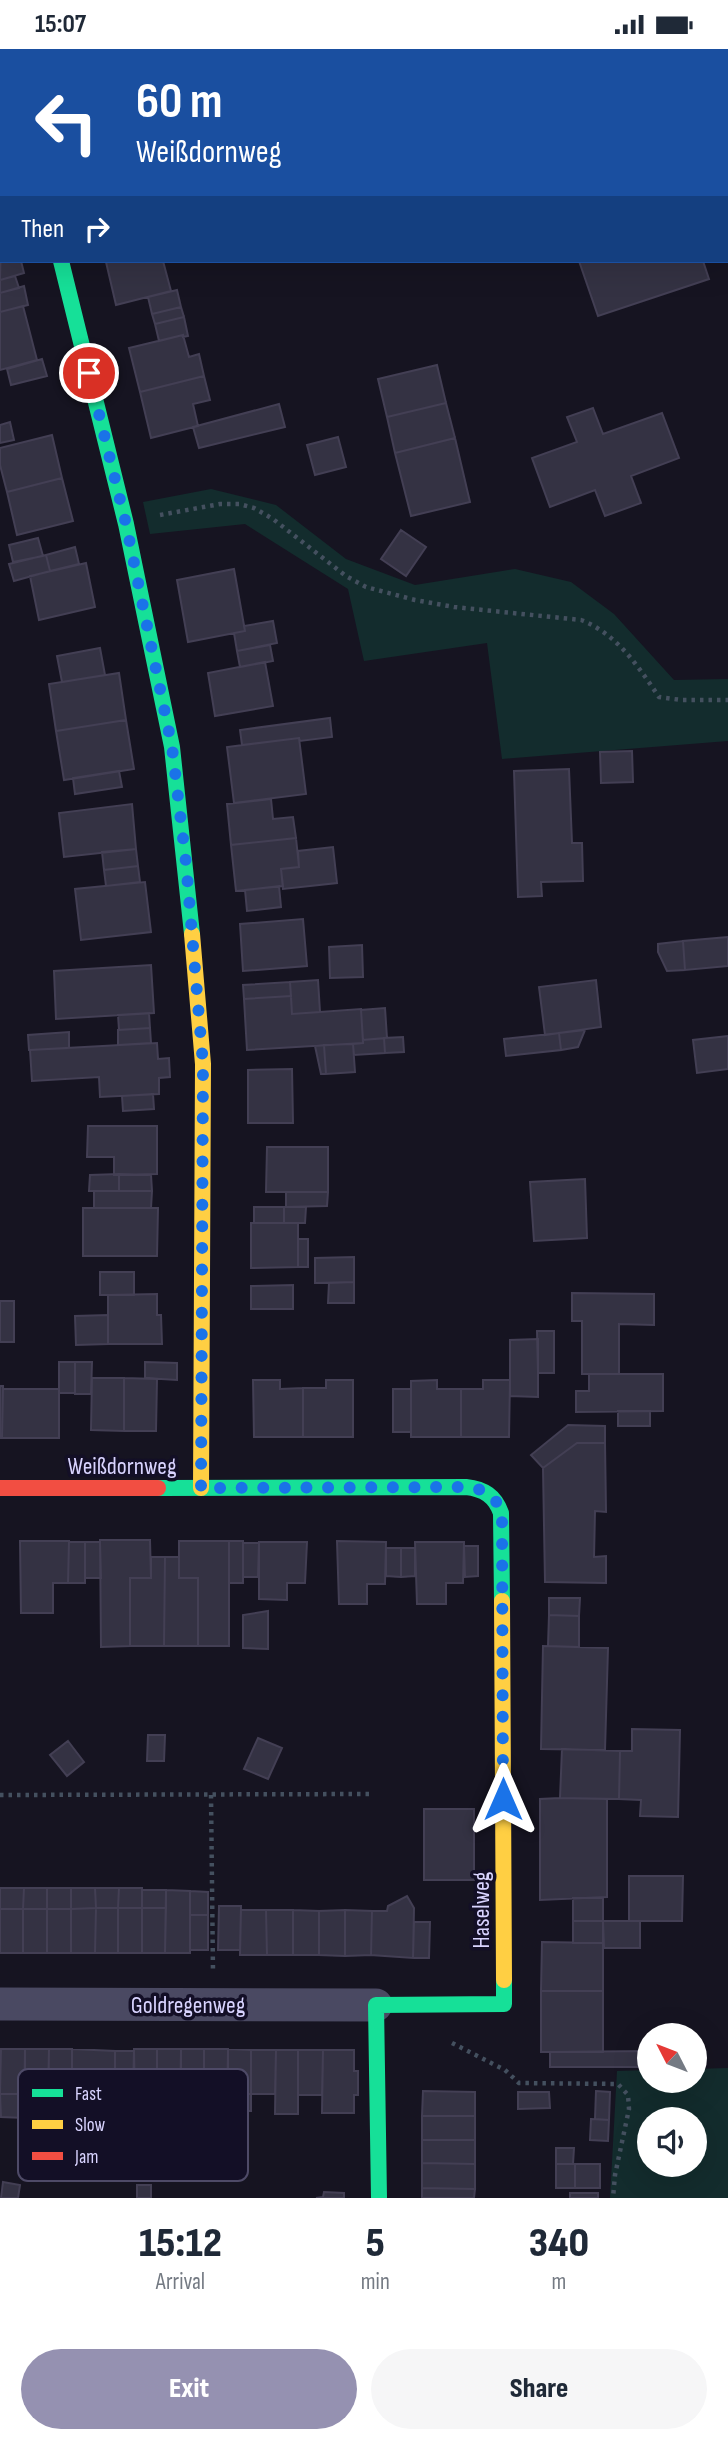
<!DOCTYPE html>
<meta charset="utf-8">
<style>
body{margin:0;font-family:"Sofia Sans Condensed",sans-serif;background:#f6f6f7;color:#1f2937;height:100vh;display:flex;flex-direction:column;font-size:26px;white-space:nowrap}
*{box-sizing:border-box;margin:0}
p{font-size:23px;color:#747a83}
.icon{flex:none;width:38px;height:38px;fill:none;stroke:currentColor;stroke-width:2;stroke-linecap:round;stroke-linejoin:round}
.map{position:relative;height:2149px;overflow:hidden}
.details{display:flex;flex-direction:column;background:#fff;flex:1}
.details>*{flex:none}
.hud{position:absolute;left:0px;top:0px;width:728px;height:214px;box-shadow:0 7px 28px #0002;background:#1a4fa0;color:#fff;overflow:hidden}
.needle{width:46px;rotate:312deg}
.tools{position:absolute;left:637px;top:1974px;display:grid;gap:14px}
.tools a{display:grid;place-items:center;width:70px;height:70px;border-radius:50%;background:#fff;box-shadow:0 7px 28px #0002;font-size:35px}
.pin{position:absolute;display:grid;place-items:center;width:60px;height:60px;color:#fff;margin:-30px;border:4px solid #fff;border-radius:50%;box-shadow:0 2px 7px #0007}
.me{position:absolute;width:77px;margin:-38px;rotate:0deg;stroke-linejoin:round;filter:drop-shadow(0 0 5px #0008)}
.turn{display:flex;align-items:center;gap:24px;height:147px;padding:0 21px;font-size:32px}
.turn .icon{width:91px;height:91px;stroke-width:2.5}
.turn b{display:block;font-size:49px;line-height:60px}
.then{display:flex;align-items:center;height:66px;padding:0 21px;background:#0003;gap:14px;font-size:26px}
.eta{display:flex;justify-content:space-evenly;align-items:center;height:119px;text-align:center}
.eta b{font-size:42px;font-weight:800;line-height:49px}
.primary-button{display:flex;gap:14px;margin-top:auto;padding:14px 21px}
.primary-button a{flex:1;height:80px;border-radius:42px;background:#9591b1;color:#fff;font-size:28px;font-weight:800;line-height:80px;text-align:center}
.primary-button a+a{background:#f6f6f7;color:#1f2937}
.status{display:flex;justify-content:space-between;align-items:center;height:49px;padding:0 35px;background:#fff;direction:ltr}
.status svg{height:19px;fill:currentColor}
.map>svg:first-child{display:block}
</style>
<div class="status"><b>15:07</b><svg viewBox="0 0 49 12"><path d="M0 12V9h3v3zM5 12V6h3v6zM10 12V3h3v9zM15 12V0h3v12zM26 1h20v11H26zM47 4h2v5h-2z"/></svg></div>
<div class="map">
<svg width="728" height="2149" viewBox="0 0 728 2149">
<rect width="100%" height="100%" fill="#161421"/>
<!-- park -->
<path fill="#132c2d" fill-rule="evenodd" d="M211,440L276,456L346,510L415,536L515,520L571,533L614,565L674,631L728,630V692L502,710L487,594L364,612L348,540L245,475L150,485L143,453Z
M728,2019V2149H610L617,2022L649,2021V2032H695V2020ZM695,2070V2116H649V2070Z"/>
<!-- building -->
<path fill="#343243" stroke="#433f54" stroke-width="2" d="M534,0H622V2H534Z
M2,150V212H21L24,224L0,231Z
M112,212H163L171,242L116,256L106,213Z
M579,212H703L709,230L598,267Z
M15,227L19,239L0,244V231Z
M24,237L28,256L0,263V244Z
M177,241L181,258L152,265L148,248Z
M23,257L37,311L0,321V263Z
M181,258L184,268L155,275L152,265Z
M184,268L188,287L183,288V286L159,292L155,275Z
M183,286L189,308L199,305L204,327L140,343L129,299Z
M42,310L47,327L11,336L7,320Z
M437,316L446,354L387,368L378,330Z
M204,327L210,351L193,355L198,377L151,389L140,343Z
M446,354L455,389L395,404L387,368Z
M279,355L285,378L199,399L193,378Z
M593,359L603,385L662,364L679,409L631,427L641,454L605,467L595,441L550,458L532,409L577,393L567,368Z
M10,373L14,391L0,394V376Z
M52,386L62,429L7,443L0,416V399Z
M338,388L346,418L315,426L307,396Z
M455,389L470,453L411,467L395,404Z
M62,429L73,472L17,486L7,443Z
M401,481L426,498L406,527L381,510Z
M38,489L43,507L13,513L9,496Z
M75,498L79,515L50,522L46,506Z
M46,506L50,522L14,532L9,515Z
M86,514L95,558L39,571L30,527Z
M234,520L245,582L188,593L177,531Z
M273,572L277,594L237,602L234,584L245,582L244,577Z
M270,596L273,612L240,618L237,602Z
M100,599L105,626L62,633L57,607Z
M265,613L273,657L215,667L208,624Z
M119,624L126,671L56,682L49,635Z
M330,669L332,688L300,692L299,689L242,696L240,681Z
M126,671L134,720L64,731L56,682Z
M299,689L306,745L234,754L227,698Z
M632,702L633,733L601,734L600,703Z
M569,720L572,794H582L583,832L541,833L542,847L518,848L514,722Z
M119,722L122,738L75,745L73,729Z
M271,750L273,770L293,768L296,789L231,796L227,755Z
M132,755L136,800L64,808L59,764Z
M296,789L299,818L281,820L283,837L236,842L231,796Z
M333,798L337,834L283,840L281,820L299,818L298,802Z
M136,800L138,817L104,821L102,803Z
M138,817L140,833L106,837L104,821Z
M145,833L151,883L81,891L75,840Z
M279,837L281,858L247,862L245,841Z
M303,870L307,917L243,922L240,875Z
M728,888V917L685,921L683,892Z
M683,892L685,921L667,922L658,903V895Z
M362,896L363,928L330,929L329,898Z
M151,916L154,964L56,970L54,922Z
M318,931L320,963L292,965L290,933Z
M596,931L601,978L545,986L539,938Z
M290,933L291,947L244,950L243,936Z
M291,947L292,965L361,960L363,994L247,1001L244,950Z
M385,959L387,989L363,991L361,961Z
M149,964L150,979L119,981L118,966Z
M150,979L151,994L118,996V981Z
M585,981L578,998L561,1001L559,984Z
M69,983V999L29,1001L28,986Z
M559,984L561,1001L506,1007L504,990Z
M728,987V1020L697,1024L693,991Z
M403,988L404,1003L385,1004L384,989Z
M384,989L385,1004L354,1006L353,995L363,994V991Z
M157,994L158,1010L169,1009L170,1028L159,1029V1045L100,1048L99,1028L32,1032L30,1001Z
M353,995L355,1023L326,1025L324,996Z
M324,996L326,1025H321L315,997Z
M292,1020L293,1074H248V1021Z
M153,1045L154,1060L123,1062L122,1047Z
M88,1077H157V1125L114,1126V1108H87Z
M267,1098H328V1143H266Z
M119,1125V1142H89L90,1126Z
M119,1125L151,1126L152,1142H119Z
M585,1130L587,1189L534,1192L530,1133Z
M94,1142H152L151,1159H94Z
M286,1143H328L327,1157L286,1158Z
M254,1158H284V1174H254Z
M284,1158H306L305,1174H284Z
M83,1159H158L157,1207H83Z
M251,1174H298V1218L251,1219Z
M298,1190H308V1218H298Z
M354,1208V1233L315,1234V1209Z
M100,1223H134V1246H100Z
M354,1233V1254H328L329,1234Z
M293,1236V1260H251V1237Z
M572,1244L654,1245V1276L619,1275V1325H582V1272H572Z
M157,1245V1266H161L162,1295H108V1246Z
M0,1252H14V1293H0Z
M108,1266V1295L76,1296L75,1267Z
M537,1282H554V1324H538Z
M538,1290V1348L510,1347V1291Z
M59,1313H75V1344H59Z
M75,1313H92L91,1345H75Z
M145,1313L177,1314V1331L145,1329Z
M589,1325H663V1362L576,1363V1342H589Z
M92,1329H124V1382L91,1381Z
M124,1329L157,1330L156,1382H124Z
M253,1331H280V1340L303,1339V1388H254Z
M326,1331H353V1388H303V1339H326Z
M437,1331V1340H461V1388H411V1332Z
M483,1331H510L509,1388H461V1340H483Z
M0,1337H3V1340L2,1389H0Z
M3,1340H59V1389H2Z
M393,1340H411V1383H393Z
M618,1362H650V1377H618Z
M568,1376L605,1377V1394H577L543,1419L531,1406Z
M577,1394H605L606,1463L595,1462L594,1508L606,1507V1534L545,1533L543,1419Z
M100,1491H150L151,1529H130V1597L101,1598Z
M20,1492H69L68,1534H53V1564H21Z
M179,1492H229V1597H198V1529H179Z
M229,1492H243V1534H229Z
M337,1492L386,1493L385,1535H367V1555H339Z
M69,1493H85V1534H68Z
M85,1493H100L101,1529H85Z
M259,1493H307L305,1534H287V1551L259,1550Z
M415,1493H464L463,1534H446V1555H417Z
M243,1494H259L258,1528H243Z
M464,1497H478V1527L465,1528Z
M386,1499H401V1528L386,1527Z
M401,1499H415V1527L401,1528Z
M151,1508H165L164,1597H130V1529H151Z
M165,1508H179V1529H198V1597H164Z
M549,1549H580L579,1567L549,1566Z
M268,1562V1600L243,1599V1566Z
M549,1566L579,1567V1598L548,1597Z
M543,1597L608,1599L605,1701L541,1700Z
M632,1680L680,1681L678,1768L640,1767L641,1751L619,1750L620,1702H632Z
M148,1686H165L164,1712H147Z
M258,1689L282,1699L268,1730L244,1720Z
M68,1692L84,1713L67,1727L50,1706Z
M562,1700L620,1702L619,1750L560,1749Z
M560,1749L607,1750V1848L540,1851V1750Z
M424,1760H474V1831H424Z
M629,1827H683L682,1872H629Z
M0,1839H24L23,1860H0Z
M24,1839H47V1860H23Z
M47,1839H71V1860H47Z
M71,1839H95L96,1859L71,1860Z
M95,1839H119L118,1859H96Z
M119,1839H142V1859H118Z
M142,1841H166V1859H142Z
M166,1841L190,1842V1904H165Z
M190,1842L208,1843V1866H190Z
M407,1847L414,1859L413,1909L371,1906L372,1862H387L388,1857Z
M573,1849H603V1872H573Z
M219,1857H241L240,1901H218Z
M96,1859H118V1904H95Z
M96,1859L95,1904H71V1860Z
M118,1859H142V1904H118Z
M142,1859H166L165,1904H142Z
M0,1860H23V1904H0Z
M23,1860H47V1904H23Z
M47,1860H71V1904H47Z
M241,1861H266L267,1906H240Z
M266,1861H293V1906H267Z
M293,1861L319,1862V1906H293Z
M345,1861L372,1862L371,1906L345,1907Z
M345,1861V1907L319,1906V1862Z
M190,1866H208V1901H190Z
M573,1872H603V1894H573Z
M603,1872H640V1899H604Z
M414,1873H430L429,1909H413Z
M542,1893L603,1894V1942H541Z
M541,1942H603V2003H541Z
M1,2000H25V2045H0Z
M25,2000H49L48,2064H24Z
M49,2000H72V2045H48Z
M72,2000L115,2002V2048L72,2045Z
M134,2000H157V2045H133Z
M157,2000H181V2045H157Z
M181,2000H204V2062H180Z
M204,2000H228L227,2062H204Z
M228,2000L251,2001V2045H228Z
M251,2001H276L275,2045H251Z
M276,2001H298V2065H275Z
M298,2001H323L322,2046H298Z
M323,2001H354V2022H358V2046H354V2064H322Z
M115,2002H134L135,2048H115Z
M649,2002V2018H550V2003Z
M423,2042L475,2043V2067H422Z
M596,2042L610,2043L609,2071L595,2070Z
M518,2043H549L550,2059L518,2060Z
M0,2045H25V2069L1,2068Z
M228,2045H251V2062H227Z
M422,2067H475V2091H422Z
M591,2070L609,2071L608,2092L590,2091Z
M422,2091H475V2115L422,2114Z
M556,2099H574L573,2115H556Z
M422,2114L475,2115V2140L422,2139Z
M556,2115H575V2139H556Z
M575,2115H600V2139H575Z
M3,2133L20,2136L18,2149H1Z
M137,2136H151V2149H137Z
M422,2139L475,2140L474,2149H422Z
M324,2143L344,2144V2149H316L323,2148Z
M570,2144H598V2149H570Z"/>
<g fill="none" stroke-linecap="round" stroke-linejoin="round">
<!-- path -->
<path stroke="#44505f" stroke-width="4.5" stroke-dasharray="3.5 5" stroke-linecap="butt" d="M160,466L220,455H239L254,459L273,470L346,527L366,538L415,551L454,558L581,571C617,585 638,617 659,648L681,651H728
M0,1746L371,1745
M211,1746L213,1923
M452,1994L505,2021L519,2034L618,2035L628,2046L629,2060L615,2126L613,2149"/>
<!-- street -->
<path stroke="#4a4962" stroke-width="33" d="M9,0V2
M0,1955L376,1956"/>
<!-- fast -->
<path stroke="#16e098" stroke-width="16" d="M61,212L126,475L172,698L192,885
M158,1439L466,1438C484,1440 495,1447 501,1464L502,1552
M379,2149L376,1956L504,1955V1931"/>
<!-- slow -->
<path stroke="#ffcf43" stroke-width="16" d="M192,885L203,1015L201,1439
M502,1552L504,1931"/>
<!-- jam -->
<path stroke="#f24e42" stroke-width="16" d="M0,1439H158"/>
</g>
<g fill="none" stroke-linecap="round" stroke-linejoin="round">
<!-- route -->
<path stroke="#1a73e8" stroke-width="12" stroke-dasharray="0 21.6" d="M89,324L126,475L172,698L186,814L203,1015L201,1439L466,1438C489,1440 500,1450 502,1472L503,1750"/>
</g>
<g text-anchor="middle" stroke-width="7" stroke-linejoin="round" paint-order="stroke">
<!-- street labels -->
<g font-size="24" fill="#d9d4ff" stroke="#130f26">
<text x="122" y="1425">Weißdornweg</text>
<text transform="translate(481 1861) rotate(-90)" y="8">Haselweg</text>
<text x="188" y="1964">Goldregenweg</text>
</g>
</g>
<!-- legend -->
<rect x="18" y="2020" width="230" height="112" rx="10" fill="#130f26" stroke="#4e4a67" stroke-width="2"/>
<rect x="32" y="2040" width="31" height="8" fill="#16e098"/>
<rect x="32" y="2071" width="31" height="9" fill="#ffcf43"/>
<rect x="32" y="2103" width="31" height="8" fill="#f24e42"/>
<g font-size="19" fill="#d9d4ff">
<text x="75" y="2051">Fast</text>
<text x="75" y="2082">Slow</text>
<text x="75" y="2114">Jam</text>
</g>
</svg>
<div class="tools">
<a><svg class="needle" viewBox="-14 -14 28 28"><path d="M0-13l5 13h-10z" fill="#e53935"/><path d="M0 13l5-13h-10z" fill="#747a83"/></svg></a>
<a><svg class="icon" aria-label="sound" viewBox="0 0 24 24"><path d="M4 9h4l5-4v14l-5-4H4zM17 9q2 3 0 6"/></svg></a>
</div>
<div class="pin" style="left:89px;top:324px;background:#d93025"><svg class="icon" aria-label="arrive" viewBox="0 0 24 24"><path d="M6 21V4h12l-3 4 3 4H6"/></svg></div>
<svg class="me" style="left:503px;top:1750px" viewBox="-20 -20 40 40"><path d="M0-17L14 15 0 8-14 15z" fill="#1a73e8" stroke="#fff" stroke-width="4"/></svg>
<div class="hud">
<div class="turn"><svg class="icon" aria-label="left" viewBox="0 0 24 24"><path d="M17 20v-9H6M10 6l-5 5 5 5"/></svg><div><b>60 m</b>Weißdornweg</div></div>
<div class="then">Then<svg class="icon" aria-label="right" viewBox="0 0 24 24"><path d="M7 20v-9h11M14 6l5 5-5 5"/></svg></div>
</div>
</div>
<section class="details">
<div class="eta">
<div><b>15:12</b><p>Arrival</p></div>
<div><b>5</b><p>min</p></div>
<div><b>340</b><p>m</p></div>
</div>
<div class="primary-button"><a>Exit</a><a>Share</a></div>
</section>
